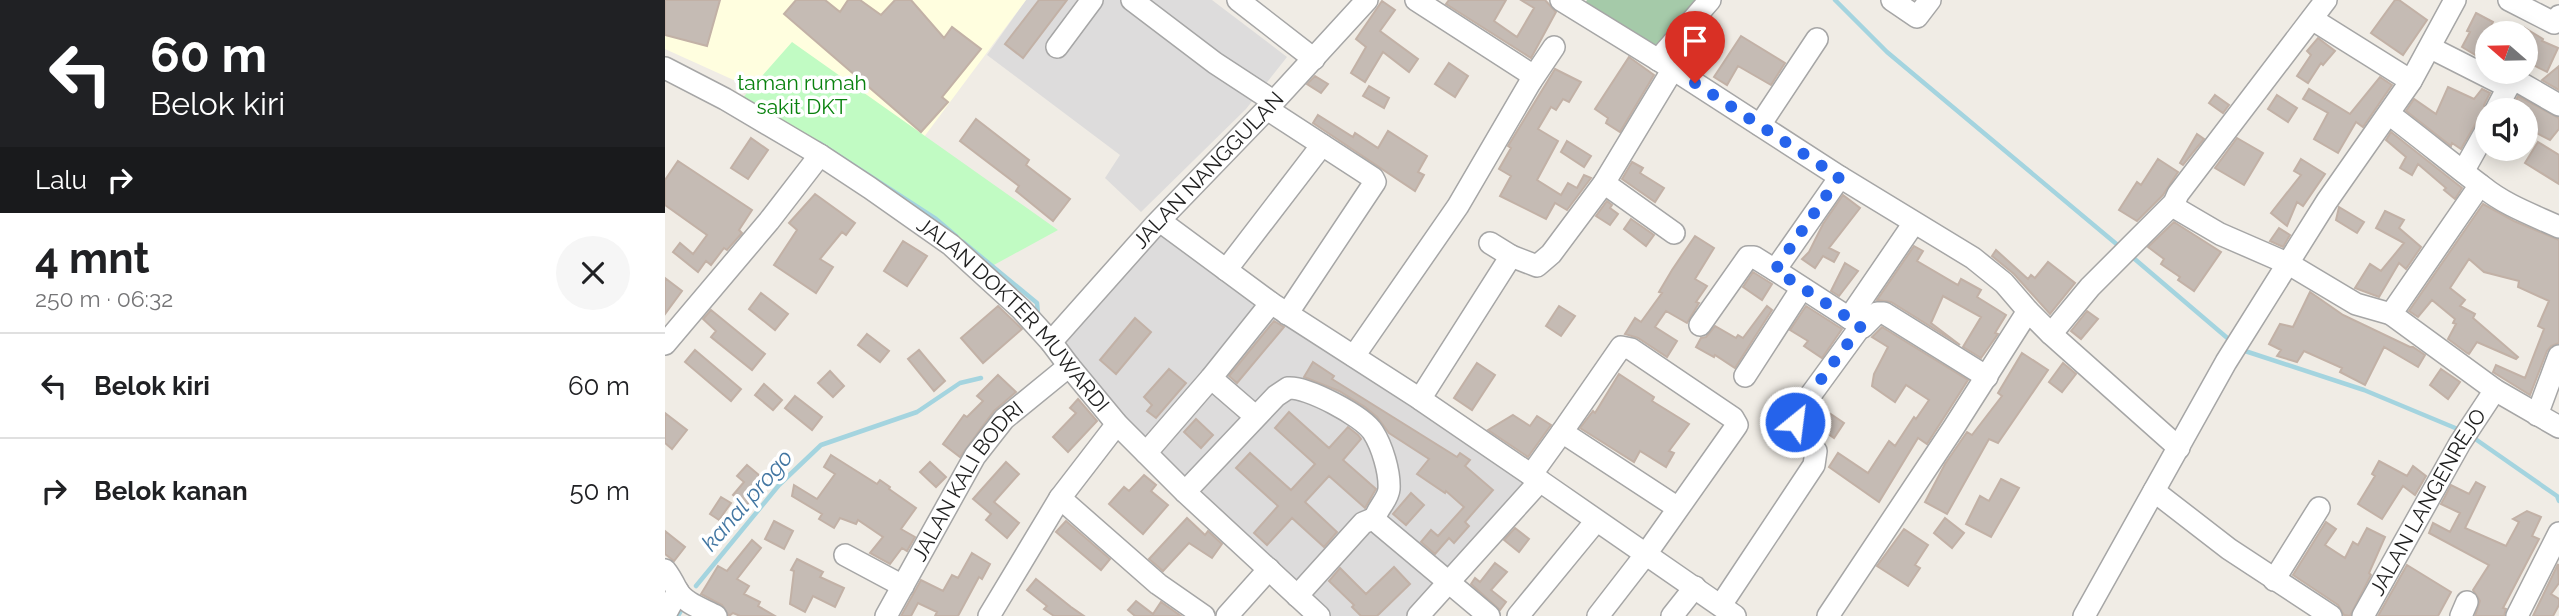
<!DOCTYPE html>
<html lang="id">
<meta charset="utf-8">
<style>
body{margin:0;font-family:Raleway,sans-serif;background:#f6f6f6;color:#202124;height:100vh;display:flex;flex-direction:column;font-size:26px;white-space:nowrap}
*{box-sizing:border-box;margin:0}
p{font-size:23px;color:#757577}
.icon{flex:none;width:38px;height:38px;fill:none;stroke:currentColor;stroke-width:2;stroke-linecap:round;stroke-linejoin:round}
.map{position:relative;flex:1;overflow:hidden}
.side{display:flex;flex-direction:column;background:#fff;width:665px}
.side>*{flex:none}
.guide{background:#202124;color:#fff;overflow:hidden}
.needle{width:46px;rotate:290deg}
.controls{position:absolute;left:1810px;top:21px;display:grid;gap:14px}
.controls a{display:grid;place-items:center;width:63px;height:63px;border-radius:50%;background:#fff;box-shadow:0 4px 18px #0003;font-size:35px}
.pin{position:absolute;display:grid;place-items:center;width:60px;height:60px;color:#fff;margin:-72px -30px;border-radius:50% 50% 50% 0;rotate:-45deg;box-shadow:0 0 7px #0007}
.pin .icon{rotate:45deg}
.me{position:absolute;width:77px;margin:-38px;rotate:29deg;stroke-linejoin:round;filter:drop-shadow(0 0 5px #0008)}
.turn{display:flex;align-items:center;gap:24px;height:147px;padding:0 35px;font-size:32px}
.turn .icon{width:91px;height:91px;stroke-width:2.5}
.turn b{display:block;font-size:49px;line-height:60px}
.then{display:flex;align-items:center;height:66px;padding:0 35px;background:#0003;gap:14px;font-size:26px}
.round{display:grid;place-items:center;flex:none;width:74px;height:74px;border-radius:37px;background:#f6f6f6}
.summary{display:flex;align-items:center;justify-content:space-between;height:119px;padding:0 35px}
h1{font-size:42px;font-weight:700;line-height:52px}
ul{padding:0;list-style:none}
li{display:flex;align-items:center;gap:21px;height:105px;padding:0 35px;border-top:2px solid #e0e0e0}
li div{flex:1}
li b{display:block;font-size:26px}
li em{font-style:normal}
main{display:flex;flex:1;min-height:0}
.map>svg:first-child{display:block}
</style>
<main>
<section class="side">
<div class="guide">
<div class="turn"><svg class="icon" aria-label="left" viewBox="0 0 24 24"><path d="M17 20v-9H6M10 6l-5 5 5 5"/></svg><div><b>60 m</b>Belok kiri</div></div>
<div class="then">Lalu<svg class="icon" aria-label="right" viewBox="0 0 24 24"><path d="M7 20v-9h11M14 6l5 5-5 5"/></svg></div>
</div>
<div class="summary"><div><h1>4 mnt</h1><p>250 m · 06:32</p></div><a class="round"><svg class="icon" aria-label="close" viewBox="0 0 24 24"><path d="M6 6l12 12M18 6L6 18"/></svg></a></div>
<ul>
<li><svg class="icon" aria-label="left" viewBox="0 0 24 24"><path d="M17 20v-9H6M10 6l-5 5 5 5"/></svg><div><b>Belok kiri</b></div><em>60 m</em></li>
<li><svg class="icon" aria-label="right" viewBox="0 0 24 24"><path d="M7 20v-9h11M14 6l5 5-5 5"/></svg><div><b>Belok kanan</b></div><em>50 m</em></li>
</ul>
</section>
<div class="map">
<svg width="1894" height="616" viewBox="0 0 1894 616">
<rect width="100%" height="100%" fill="#f0ece5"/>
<!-- residential -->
<path fill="#dddcdc" d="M361,0H547L622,57L581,109L476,212L440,178L455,155L322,55Z
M491,224L867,486L746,616H658L386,342Z"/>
<!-- education -->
<path fill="#fffedf" d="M0,0H361L224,184L73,82L0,49Z"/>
<!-- cemetery -->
<path fill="#a5caa9" d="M922,0H1037L991,53L917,8Z"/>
<!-- park -->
<path fill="#c1fbc3" d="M127,42L393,230L327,266L238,202L74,102Z"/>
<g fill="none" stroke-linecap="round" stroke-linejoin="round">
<!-- stream -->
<path stroke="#a4d4df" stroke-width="4.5" d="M1170,0L1222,52L1455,247
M154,143L271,219L291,236
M298,242L372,303L373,314
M1465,255L1567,342
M1577,350L1699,390L1795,430
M1806,436L1892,496L1894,501
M31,586L114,485L156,445L252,412L295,383L316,378
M13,616L18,607"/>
</g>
<!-- building -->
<path fill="#c5bbb4" stroke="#c2b1a6" stroke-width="2" d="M0,0H55L42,46L0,35Z
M131,0H160L175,12L183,0H195L216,15L230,0H246L279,38L287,27L316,49L277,97L283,102L256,132L119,14Z
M374,0H402L358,58L340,44Z
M784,0H841L829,21L852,37L869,8L856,0H880L891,12L866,58L781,4Z
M1730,0H1734L1762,20L1738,55L1706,33Z
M717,1L730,10L715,31L753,59L744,72L718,52L700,82L686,73L701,47L691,39Z
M1811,13L1828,22L1817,42L1822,45V62L1797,47L1805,32L1802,31Z
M1860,28L1878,39L1877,41L1893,48L1882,72L1860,61Z
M1037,30L1047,38L1039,50L1028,41Z
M1076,36L1120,63L1106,85L1073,66L1062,85L1049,77Z
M1653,38L1670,51L1658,65L1656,63L1643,83L1632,76L1646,55L1642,51Z
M964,57L989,75L955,132L941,123L943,118L930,109Z
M784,63L803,76L790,97L770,84Z
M1894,66V90L1877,80Z
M890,69L916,82L904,102L898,99L891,110L886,107L873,129L893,141L872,180L896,195L903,183L912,188L919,175L926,178L902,210L890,203L881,219L835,196L846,176L834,169L846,148L843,146Z
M650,76L663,84L656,93L642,84Z
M1715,77L1727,85L1698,127L1691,122L1673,153L1649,139L1663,113L1638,99L1644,89L1685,114Z
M704,86L724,98L719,108L698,96Z
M1783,87L1809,99L1817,89L1825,93L1819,105L1820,116L1811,123L1796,149L1787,143L1786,146L1741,111L1749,99L1771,114Z
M1550,95L1564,105L1558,113L1544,103Z
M1612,95L1632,108L1623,122L1603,109Z
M1853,96L1894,118V129L1885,140L1860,127L1867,115L1860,110L1847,107Z
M653,115L688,137L690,133L713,148L723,131L762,156L753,172L759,175L750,191L648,123Z
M311,119L364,160L361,165L405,199L388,221L351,191L354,186L295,141Z
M1726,132L1797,188L1790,199L1779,190L1781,188L1753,164L1747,175L1735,168L1741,157L1721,140Z
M1532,134L1539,139L1518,165L1515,163Z
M86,138L103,150L83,179L66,168Z
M1572,138L1598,153L1579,185L1550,168Z
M902,141L926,156L919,167L896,152Z
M1873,142L1894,155V184L1860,163Z
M1493,159L1513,172L1498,195L1472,221L1454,210L1472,182L1476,185Z
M1636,159L1660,174L1638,206L1632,202L1622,226L1606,213L1636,175L1629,171Z
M13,161L87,210L74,230L77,233L62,250L59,248L46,265L41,261L33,272L8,252L15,243L28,254L42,235L0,205V180Z
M967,162L978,168L975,173L999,188L990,202L957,179Z
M150,194L190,223L181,235L177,232L155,259L168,267L151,293L109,265L132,230L124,223Z
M1178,195L1195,208L1164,248L1174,253L1169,262L1158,256L1150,268L1137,259L1144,252L1158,224Z
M942,201L947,205L945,208L953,214L945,225L931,216Z
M1818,204L1849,221L1894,240V343L1886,346L1882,351L1865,395L1828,372L1831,365L1860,378L1879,329L1873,326L1884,301L1853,287L1854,281L1819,272L1804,259L1785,288L1800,300L1795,306L1810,314L1808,318L1853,357L1851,359L1812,342L1804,354L1802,353L1783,339L1791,324L1788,323L1790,319L1767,300L1753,317L1744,311Z
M1674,207L1699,222L1692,233L1671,220Z
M1720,211L1739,220L1734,228L1756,247L1741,269L1734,263L1714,297L1690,288L1705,264L1716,271L1739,243L1711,228Z
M966,219L989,235L981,246L959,229Z
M1509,222L1556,252L1529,291L1513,280L1515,277L1496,264L1499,259L1483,247Z
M1614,228L1625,235L1618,247L1605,241Z
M1030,236L1049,248L1030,279L1042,286L1031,302L1034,303L1022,323L1001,311L990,327L1012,341L1002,357L973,338L960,334L970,318L976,322L997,293L994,292L1007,270Z
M238,241L262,256L242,286L219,271Z
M1249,246L1258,251L1252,261L1293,285L1296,279L1316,290L1312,297L1341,315L1330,333L1333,334L1316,358L1298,347L1316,317L1278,296L1266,323L1295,345L1226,302L1212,300Z
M1331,250L1363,279L1366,275L1370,278L1383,262L1410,283L1385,314L1349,274L1327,256Z
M1180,263L1193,271L1174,296L1166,291Z
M1088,272L1107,284L1097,300L1078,287Z
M0,278L17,291L0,314Z
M1645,292L1678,315L1745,347H1748L1760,355L1753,367L1719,347L1700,385L1675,372L1677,368L1639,351L1632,362L1612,356L1616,350L1604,344L1615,324L1628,327Z
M96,293L123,314L110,330L84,309Z
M333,306L357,329L318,363L296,338Z
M894,306L910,316L896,336L881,326Z
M1102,306L1107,310L1070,368L1050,355L1049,357L1031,347L1036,338L1041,337L1050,326L1071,338L1073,335L1078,338Z
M1141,306L1177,329L1157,358L1139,346L1143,341L1125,330Z
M46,310L100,354L87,370L46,337L51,331L38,319Z
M1422,311L1433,319L1416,339L1406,331Z
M470,318L486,332L451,374L435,360Z
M609,321L619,327L572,383L564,376Z
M1217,327L1303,380L1262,444L1253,438L1214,502L1164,467L1173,453L1203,473L1224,441L1230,446L1249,417L1251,419L1264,400L1241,385L1230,402L1207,386L1209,374L1223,347L1207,337Z
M202,334L224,351L215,362L193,345Z
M30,350L76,389L66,401L20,362Z
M254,350L280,381L269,391L243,359Z
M1357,353L1383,370L1333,443L1324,439L1282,514L1260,502L1280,464L1302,432L1307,435L1337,396L1333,393Z
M648,362L669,376L667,379L792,457L795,453L805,460L800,466L828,490L800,522L804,526L789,543L784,538L770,554L756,542L766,530L773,536L799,507L781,491L780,493L752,474L764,459L724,433L712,417L700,407L674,391L639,377Z
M812,363L830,375L807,410L789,398Z
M1398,363L1411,374L1397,392L1384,382Z
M504,369L521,383L491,418L482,411L487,405L479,397Z
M1776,369L1795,382L1783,399L1765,385Z
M165,371L179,386L168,397L153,383Z
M954,374L989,397L987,401L1024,424L1004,451L1009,453L1001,467L975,451L969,462L915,428L928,411L930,413Z
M333,375L351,392L329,411L295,457L278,444L299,415L302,417L318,401L312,396Z
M99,384L117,400L108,410L90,395Z
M130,396L157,417L147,430L120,408Z
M413,399L432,421L403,452L388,437L411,413L405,408Z
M1154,406L1179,423L1169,438L1145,421Z
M624,412L664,448L683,427L693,435L696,439L678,460L711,489L700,508L664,476L640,502L672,532L659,547L627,518L602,545L589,533L613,506L571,468L585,453L626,490L650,464L610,428Z
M0,413L22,430L7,449L0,443Z
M848,415L865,426L872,416L886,425L863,457L823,430Z
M531,419L548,435L536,448L519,432Z
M166,455L212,484L215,480L225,487L224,489L251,508L236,529L250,537L242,551L237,548L225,564L205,553L218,537L193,520L191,524L175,518L169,528L154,519L157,514L127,496L129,485L152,499L170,474L159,467Z
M1714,461L1742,476L1748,466L1761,476L1750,495L1738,486L1717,519L1693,504L1710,476L1707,474Z
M265,462L281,477L271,487L255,472Z
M341,462L354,474L329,502L354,523L342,538L321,520L326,514L308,499Z
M82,465L101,481L81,506L68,495L79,482L72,476Z
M479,475L491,485L486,491L503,505L478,534L444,504L459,487L464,491Z
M1336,479L1354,488L1326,537L1301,524L1315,496L1324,501Z
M1811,482L1820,487L1800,528L1841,546L1854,522L1848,519L1862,511L1876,517L1867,536L1874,539L1838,608L1841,609L1839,616H1810L1815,601L1808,590L1824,565L1764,533L1768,523L1785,532L1795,513L1776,504L1786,485L1804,494Z
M746,493L759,505L741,525L728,514Z
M56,497L66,503L54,520L45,514Z
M522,518L540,535L543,531L557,544L547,558L524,543L498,571L484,559Z
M1280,518L1299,533L1287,548L1269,533Z
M109,521L128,531L119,549L100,539Z
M401,521L445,559L436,570L391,532Z
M1661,522L1671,529L1660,545L1680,558L1688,542L1693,545L1702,528L1720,537L1704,573L1706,575L1685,616L1679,615L1673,605L1628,575Z
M850,528L864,539L854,552L839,540Z
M1239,529L1263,545L1250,565L1255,568L1243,586L1212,566Z
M0,531L20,547L9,561L0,554Z
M87,540L96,548L72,579L84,586L79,594L95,602L93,606L110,616H75L68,613L64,616L57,605L36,594L53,566L62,571Z
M307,553L325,564L317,579L314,577L293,616H270L272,612L253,603L246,616H236L256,580L278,591L287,575L293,578Z
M132,559L158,572L155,577L179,588L170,607L148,596L140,612L125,604L129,571L126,570Z
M830,563L842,572L826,590L841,602L835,610L806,584L810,578L815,582Z
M1893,564L1894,583L1886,594L1894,599V605L1888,616H1868Z
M1742,565L1786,592L1773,616H1713Z
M729,567L745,584L712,616H696L687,607L689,605L664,581L675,568L701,594Z
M371,579L406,607L419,616H389L379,609L382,606L362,590Z
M471,601L488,614L496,602L516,616H470L463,610Z"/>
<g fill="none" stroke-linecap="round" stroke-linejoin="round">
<!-- minor casing -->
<g stroke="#a6a6a6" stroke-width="24">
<g id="minor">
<path d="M467,0L550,63L608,101"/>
<path d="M573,0L649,59"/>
<path d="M896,0L1008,69L1175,177L1308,258L1339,283L1363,311"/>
<path d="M1227,0L1252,17L1265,0"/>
<path d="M1844,0L1889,23L1894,16"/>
<path d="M1647,19L1746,81"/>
<path d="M392,47L427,0"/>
<path d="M1766,48L1843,87L1831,110"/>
<path d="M993,60L1045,0"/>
<path id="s1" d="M0,68L60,99L155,155L205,188L286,245L356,309L386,342L404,366L452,424L520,492L654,616"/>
<path d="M866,81L889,47"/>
<path d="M1843,87L1847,82H1854L1894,105"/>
<path d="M602,109L708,178L710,182L622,314"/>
<path d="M1724,114C1756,138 1786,163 1818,187C1840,205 1868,215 1894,227"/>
<path d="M1095,125L1152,39"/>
<path d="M1799,170L1822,129"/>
<path d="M1175,177L1110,270L1198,327L1212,313H1219L1322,377"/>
<path d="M939,183L1009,233"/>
<path d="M1509,203L1514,210L1555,234L1624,264L1691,304L1726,314L1830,390L1894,427"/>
<path d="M495,221L606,303L755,399L875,481L753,616"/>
<path d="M846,256L872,266L886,254L939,183L1008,69"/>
<path d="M561,270L657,145"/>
<path d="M1726,314L1815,185"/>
<path d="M1184,318L1249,223"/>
<path d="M1035,325L1083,257H1089L1110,270"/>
<path d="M1386,334L1425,287L1509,203L1513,194L1661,0"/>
<path id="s2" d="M386,342L491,224L602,109L702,0"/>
<path d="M0,344L104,221L155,155"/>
<path d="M689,356L793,206L866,81L865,75L861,71L751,0"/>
<path d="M1080,376L1137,288"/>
<path d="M546,378L590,416"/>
<path d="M755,399L846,256L825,243"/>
<path d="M1872,415L1894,356"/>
<path d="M481,453L546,378L606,303"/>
<path d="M866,475L897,432"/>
<path d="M875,481L1070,616"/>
<path d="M1489,491L1564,549L1666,616"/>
<path d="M520,492L611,396L623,388C641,386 698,416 708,432C717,446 725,472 724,489C723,500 713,507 710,518L713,523L824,616"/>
<path d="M395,498L493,584L539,616"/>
<path d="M180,555L238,586"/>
<path d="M0,570C5,576 8,582 12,590C19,603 38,609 51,616"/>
<path d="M1609,580L1654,508"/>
<path d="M632,596L698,523L710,518"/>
<path d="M1056,605L1149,465L1151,451L1132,428L1131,415L1196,326"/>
<path d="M0,615L13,591"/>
<path id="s3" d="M221,616L310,456L339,419L404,366"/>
<path d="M324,616L395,498L452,424"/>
<path d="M562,616L604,569"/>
<path d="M853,616L931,521"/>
<path d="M933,616L981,554L1070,428L1072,425L1068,418L966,349L956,347L897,432L1013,508"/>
<path d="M1007,616L1030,587"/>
<path d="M1163,616L1289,427L1363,311L1386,334L1514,448"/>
<path d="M1419,616L1561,362L1662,201L1746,81L1790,0"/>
<path id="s4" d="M1698,616L1795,443L1830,390"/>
<path d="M1796,616L1802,602"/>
<path d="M1852,616L1894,533"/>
</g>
</g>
<!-- minor -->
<use href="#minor" stroke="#fff" stroke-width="21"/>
</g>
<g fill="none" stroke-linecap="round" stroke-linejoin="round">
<!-- route -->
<path stroke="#2563eb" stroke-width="12" stroke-dasharray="0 21.6" d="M1030,83L1174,177L1110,270L1196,326L1136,406L1130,422"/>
</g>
<g text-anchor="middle" stroke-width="7" stroke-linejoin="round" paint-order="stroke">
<!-- park labels -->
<g font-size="21" fill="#08810d" stroke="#fff">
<text x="137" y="90">taman rumah<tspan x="137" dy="24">sakit DKT</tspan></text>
</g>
<!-- street labels -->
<g font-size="21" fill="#1f1f1f" stroke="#fff">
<text dy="7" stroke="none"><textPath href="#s2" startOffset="233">JALAN NANGGULAN</textPath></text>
<text dy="7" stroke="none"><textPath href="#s1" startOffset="430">JALAN DOKTER MUWARDI</textPath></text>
<text dy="7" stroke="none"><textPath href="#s3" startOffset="158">JALAN KALI BODRI</textPath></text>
<text dy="7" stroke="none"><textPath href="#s4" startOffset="131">JALAN LANGENREJO</textPath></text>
</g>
<!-- water labels -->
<g font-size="23" font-style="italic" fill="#4276a2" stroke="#fff">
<text transform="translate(82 500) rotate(-49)" y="8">kanal progo</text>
</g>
</g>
</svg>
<div class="controls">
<a><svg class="needle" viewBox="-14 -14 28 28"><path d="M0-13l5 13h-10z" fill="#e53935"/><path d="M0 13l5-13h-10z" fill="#757577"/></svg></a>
<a><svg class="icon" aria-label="sound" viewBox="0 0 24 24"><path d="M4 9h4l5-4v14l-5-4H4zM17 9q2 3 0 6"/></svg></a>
</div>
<div class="pin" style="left:1030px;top:83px;background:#d93025"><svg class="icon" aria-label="arrive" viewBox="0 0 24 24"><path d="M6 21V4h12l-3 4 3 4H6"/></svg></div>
<svg class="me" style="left:1130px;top:422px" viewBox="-20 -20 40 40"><circle r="17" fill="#2563eb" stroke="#fff" stroke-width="3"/><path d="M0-11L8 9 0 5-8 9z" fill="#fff"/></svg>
</div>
</main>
